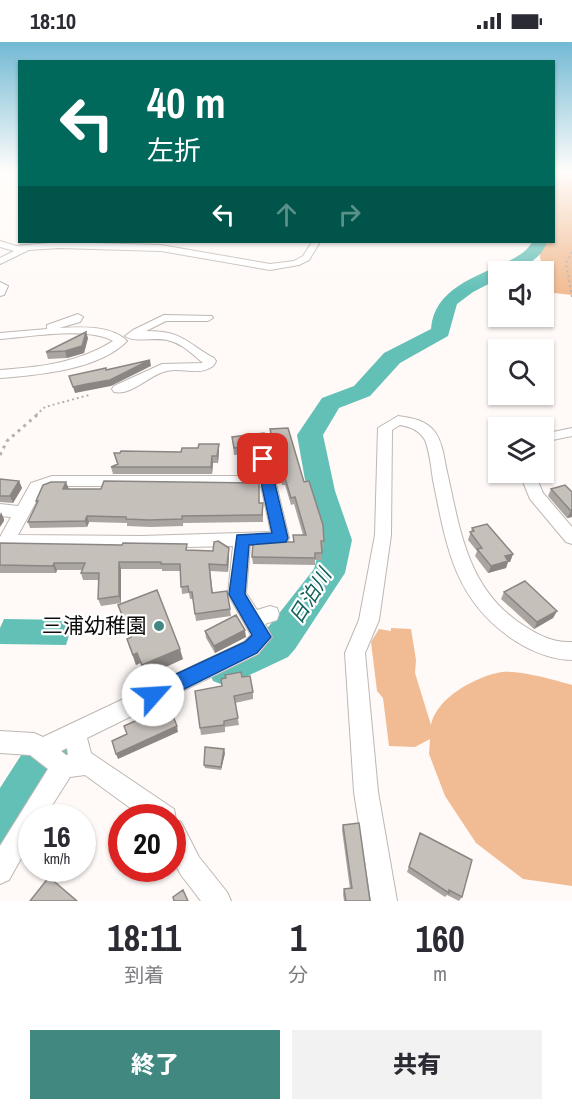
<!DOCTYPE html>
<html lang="ja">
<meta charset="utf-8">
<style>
body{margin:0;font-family:"Archivo Narrow","Noto Sans JP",sans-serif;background:#f2f2f3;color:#2b2b33;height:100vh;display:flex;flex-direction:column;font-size:22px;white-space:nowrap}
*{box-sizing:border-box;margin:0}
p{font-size:20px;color:#7c7c81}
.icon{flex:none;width:33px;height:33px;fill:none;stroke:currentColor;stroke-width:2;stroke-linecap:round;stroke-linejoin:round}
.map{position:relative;height:859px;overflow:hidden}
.drawer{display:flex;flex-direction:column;background:#fff;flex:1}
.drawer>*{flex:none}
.guide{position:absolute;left:18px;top:18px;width:537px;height:183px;border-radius:0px;box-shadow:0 2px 4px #0004;background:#00695c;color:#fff;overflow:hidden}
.tools{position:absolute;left:488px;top:219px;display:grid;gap:12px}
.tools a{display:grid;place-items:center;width:66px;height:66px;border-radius:0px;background:#fff;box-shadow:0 2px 4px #0004;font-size:30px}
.speed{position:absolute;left:18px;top:762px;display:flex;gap:12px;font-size:30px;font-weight:700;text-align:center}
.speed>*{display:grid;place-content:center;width:78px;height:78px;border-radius:50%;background:#fff;box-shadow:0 2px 4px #0004;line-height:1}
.speed small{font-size:15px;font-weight:400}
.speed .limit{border:9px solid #d22;background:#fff;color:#111}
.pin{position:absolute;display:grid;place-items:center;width:51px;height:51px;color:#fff;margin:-26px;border-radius:12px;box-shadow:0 3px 9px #0006}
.me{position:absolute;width:66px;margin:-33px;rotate:64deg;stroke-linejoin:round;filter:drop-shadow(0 0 4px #0008)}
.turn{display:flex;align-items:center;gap:21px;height:126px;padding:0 30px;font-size:27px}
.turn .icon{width:78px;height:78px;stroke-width:2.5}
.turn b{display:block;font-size:42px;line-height:51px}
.lanes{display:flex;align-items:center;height:57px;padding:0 30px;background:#0003;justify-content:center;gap:30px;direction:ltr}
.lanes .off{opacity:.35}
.eta{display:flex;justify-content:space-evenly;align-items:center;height:102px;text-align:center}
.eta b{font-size:36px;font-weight:800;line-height:42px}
.action{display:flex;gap:12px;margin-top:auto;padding:12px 30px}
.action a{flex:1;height:69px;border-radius:0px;background:#418881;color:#fff;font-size:24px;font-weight:800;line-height:69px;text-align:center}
.action a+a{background:#f2f2f3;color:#2b2b33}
.status{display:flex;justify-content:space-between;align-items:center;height:42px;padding:0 30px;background:#fff;direction:ltr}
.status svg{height:16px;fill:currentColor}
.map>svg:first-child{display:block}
</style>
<div class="status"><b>18:10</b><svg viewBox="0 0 49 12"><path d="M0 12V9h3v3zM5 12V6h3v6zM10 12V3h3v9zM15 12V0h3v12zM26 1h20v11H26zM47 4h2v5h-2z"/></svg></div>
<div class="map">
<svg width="572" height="859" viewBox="0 0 572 859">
<rect width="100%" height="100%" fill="#fffaf7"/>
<!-- green -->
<path fill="#f1bc94" d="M554,129H572V253L554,251L545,243L538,203L528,200H554Z
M391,586L411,587L416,618L415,631L431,683C436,656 476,634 502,630C519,628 555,638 572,643V844L523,837L476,801L445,754L429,712L430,697L415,705L389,704L383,656L377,649L371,600L379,587L391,589Z"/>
<!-- water -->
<path fill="#62c0b7" d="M4,577L74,578L66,603L0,602V586Z"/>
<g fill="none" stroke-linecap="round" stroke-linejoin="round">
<!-- river -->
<path fill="#62c0b7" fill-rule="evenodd" d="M532,200H547C540,220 517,230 498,230V237L473,250L457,262L448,294L400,321L370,354L339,366L323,393L335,449L352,498L345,531L295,607L288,615L226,644L213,639L208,627L213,615L262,593L314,527L322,498L307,449L297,393L322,356L354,344L384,311L431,287C434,247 475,235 507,220C516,215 527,210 532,200Z
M70,683L84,689L90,703L84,717L57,734L16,801L0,807V746L27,704Z"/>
<!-- minor casing -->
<g stroke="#beb7b3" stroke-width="2">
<path id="minor" d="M0,199L16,204L59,200L161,203L270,222L294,219L303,214L312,200H320L309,218L299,223L270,228L161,209L59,206L29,208L0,222V216L14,209L0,205Z
M0,240L8,244L4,253L0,254Z
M78,272L83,275L80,280L59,286C80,285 111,283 127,299C99,328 38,333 0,336V328C40,325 78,321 113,299C87,284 29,295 0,297V291L47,287V283Z
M164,273L212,274L213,276L208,279H166L146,289C184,289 186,301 214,316L216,319L214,323C201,335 182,325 167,329C150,332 132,354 114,350L112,347L114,344L162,322L203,321C192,312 182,301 167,298C155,295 134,301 125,294L133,288Z
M398,374C412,376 426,378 435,390C444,403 444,419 448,434C460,489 468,544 517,579C534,591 551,601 572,600V618C550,618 526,607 508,594C453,554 446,502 433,438C431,425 430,411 425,398C419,388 411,385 400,383L392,388L391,493L379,578L365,611L378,750L397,859H371L354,750L345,611L359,578L375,493L378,386Z
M572,386V394L543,400V392Z
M263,412L270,417L289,496L287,500L250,503L246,551L257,568L270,564L277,566L279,572L277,578L265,582L272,595L258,612L87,696L91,711L174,767L176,778L181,780L199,815L227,850L231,859H201L181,833L172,816V776H144L85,733L70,735L44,776H32V797L9,838L0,842V804L48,727L30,713L0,711V689L34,691L43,695L244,600L251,593L228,552L233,504L141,506L6,505L0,504V495L11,475L0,474V462L18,464L31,441L52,434H259L256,417ZM53,444H261L271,490L141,494L18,493L42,449ZM67,706L68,713H66L61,709Z
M519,430H534L543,451L572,485V502L566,500L530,457Z"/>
</g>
<!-- path-far1 -->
<path stroke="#b5b1af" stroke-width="2" stroke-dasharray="2 3" stroke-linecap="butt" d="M572,210L566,221L572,255
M36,373L45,365L89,353"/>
<!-- path -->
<path stroke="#b5b1af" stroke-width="3" stroke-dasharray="3 4.5" stroke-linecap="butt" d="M0,413L7,399L38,372"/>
<!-- minor -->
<use href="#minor" fill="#fff" fill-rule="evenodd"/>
</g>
<!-- wall -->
<path fill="#aaa5a1" d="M88,296L84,311L67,316L48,317L46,310Z
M270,387L304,440L324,499V506H322V518H315V523L253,522L252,515L293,500L303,493L294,462L291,463L285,443H282L270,394Z
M232,395L265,397L264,410L234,413Z
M219,402V409L218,421H213L212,432H113L111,425L117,422L114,411L181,410Z
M0,437L19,439L22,446L13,461L0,460Z
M565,443L572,475L567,476L548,454L551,447Z
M68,447L263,461V480L183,481V484L151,485L127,484V481L89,480L87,485L30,486L28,480L37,462L36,459Z
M472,486L513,512L510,520H508L506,526L488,531L475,514L477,509L468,498Z
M0,501L213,509L229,506V513L228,530L210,529L213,551L227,549L231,574L196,579L193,557H190L189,551L182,552L180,529H162V527H121V561L101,564L98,557L99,538H83L81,531L82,528H57L56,531H0Z
M504,550L557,569L553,576L534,587L501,557Z
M118,563L183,617L146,634L140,621L136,623L130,607L127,597L130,595Z
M205,589L246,595L215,611L206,596Z
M242,635L253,650V657L235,661L239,683L225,685V690L201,693L200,686L222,644Z
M225,711L221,728L205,726L204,723Z
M343,783L370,859H344L343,852L344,847H350L342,788Z
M420,791L462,855L459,859L447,853L445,855L407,830Z"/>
<!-- shaded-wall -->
<path fill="#8b8683" d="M86,290L88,296L84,311L67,316L65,309Z
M150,318L151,324L111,344L75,351L73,345Z
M219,402V409L218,421L217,414Z
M212,414L213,421L212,432L211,425Z
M19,439L22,446L13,461L10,454Z
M66,440L69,447H63Z
M572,468V475L567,476L571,469Z
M1,470L4,477V479L0,485V473Z
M87,474L89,480L87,485L85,479Z
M229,506V513L228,530L227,523Z
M513,512L510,520H508L506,526L488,531L491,524L505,514Z
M119,520L121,527V561L119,554Z
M54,521L57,528L56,531L53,524Z
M557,569L553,576L534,587L537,580Z
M245,588L246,595L215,611L214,604Z
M180,607L183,617L146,634L142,623Z
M137,611L140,621L136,623L133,613Z
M177,684L178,690L118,717L116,712Z
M224,707L225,711L221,728V725Z"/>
<!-- building -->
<path fill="#c6c0bb" stroke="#8b8683" stroke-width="1.5" d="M86,290L82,304L65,309L46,310Z
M150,318L110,338L87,342L73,345L69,334L106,326V328Z
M288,386L304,440L309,439L323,483L324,499H321L322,511H315V516L252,515L253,500H294L293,493H306L295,455L291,456L285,436H281L270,387Z
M264,391V403L234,406L232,395Z
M199,402H219L217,414H212L211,425H111L118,422L114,411H120L121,409L181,410L182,406H198Z
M0,437L19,439L10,454H0Z
M104,439L259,441V461H263L262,473L182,474V477L149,478L126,477V475L87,474L85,479L28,480L38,459H36L43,443L51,440H66L63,447H101Z
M565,443L572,450V468L571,469L551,447Z
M487,482L513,512L505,514L508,519L491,524L477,507L482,506L470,490L474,489L472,486Z
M218,499L229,506L227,523L209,522L212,551L227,549L230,567L195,572L192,550H189L188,544L181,545L180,522H161V520H119V554L98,557L99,531H81L85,521H54L53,524L0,523V501L122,503L123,501L187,502L186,508L213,509L214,500Z
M525,539L557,569L537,580L504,550Z
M157,548L180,607L142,623L137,611L133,613L127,597L131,595L118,563Z
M236,573L245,588L214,604L205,589Z
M241,630L242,635L250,634L253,650L234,654L238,676L224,679V683L200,686L195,649L222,644L221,637L226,636L225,633Z
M169,664L177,684L116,712L112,699L127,692L124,684Z
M205,705L224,707L221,725L204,723Z
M359,781L370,859H346L344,847L352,846L343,783Z
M420,791L472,818L462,855L449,848V851L409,825Z
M49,835L77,859H30Z
M183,848L188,859H174L173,855Z"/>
<!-- sky -->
<linearGradient id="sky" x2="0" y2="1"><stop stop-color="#72b9d4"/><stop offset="0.52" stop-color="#fffdfb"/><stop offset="1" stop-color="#fffdfb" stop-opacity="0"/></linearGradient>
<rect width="572" height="249" fill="url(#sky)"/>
<!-- route -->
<path fill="#1a73e8" stroke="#114b97" stroke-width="1.5" d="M263,412L269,417L288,496L286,500L249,503L245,552L271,595L257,611L160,659L153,662L146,659L144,653L146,646L245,600L252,593L229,552L237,493L272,491L256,417Z"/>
<!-- markers -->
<circle fill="#418881" stroke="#fff" stroke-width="2" cx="159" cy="584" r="6"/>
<g text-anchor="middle" stroke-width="4.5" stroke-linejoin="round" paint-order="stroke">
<!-- water labels -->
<g font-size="20" font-style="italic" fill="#11605a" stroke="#fff">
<text transform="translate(310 554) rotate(-58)" y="7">日泊川</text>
</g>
<!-- near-poi labels -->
<g font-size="21" fill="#0f0d0c" stroke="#fff" text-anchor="end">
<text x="147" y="591">三浦幼稚園</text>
</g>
</g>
</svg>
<div class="tools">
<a><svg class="icon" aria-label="sound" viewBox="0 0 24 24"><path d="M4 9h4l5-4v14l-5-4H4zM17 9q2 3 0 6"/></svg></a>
<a><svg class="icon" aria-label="search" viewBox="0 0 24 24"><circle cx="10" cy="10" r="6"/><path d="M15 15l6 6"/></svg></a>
<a><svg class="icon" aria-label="layers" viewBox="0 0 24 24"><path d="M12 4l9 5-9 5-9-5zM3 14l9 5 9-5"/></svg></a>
</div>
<div class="speed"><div>16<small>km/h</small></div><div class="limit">20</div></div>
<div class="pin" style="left:263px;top:417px;background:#d93025"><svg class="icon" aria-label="arrive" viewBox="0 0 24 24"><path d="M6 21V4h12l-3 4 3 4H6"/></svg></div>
<svg class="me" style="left:153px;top:653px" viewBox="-20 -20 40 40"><circle r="19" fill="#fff"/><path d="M0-13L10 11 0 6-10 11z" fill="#1a73e8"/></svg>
<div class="guide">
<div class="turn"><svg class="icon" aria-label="left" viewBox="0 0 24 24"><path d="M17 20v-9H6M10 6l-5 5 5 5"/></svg><div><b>40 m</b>左折</div></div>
<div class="lanes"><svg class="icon" aria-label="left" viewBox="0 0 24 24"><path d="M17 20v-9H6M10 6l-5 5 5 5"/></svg><svg class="icon off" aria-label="ahead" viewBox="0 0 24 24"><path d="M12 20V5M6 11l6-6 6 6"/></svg><svg class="icon off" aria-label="right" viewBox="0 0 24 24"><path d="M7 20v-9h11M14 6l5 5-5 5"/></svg></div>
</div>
</div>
<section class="drawer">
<div class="eta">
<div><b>18:11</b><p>到着</p></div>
<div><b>1</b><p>分</p></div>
<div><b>160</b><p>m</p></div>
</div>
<div class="action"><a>終了</a><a>共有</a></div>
</section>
